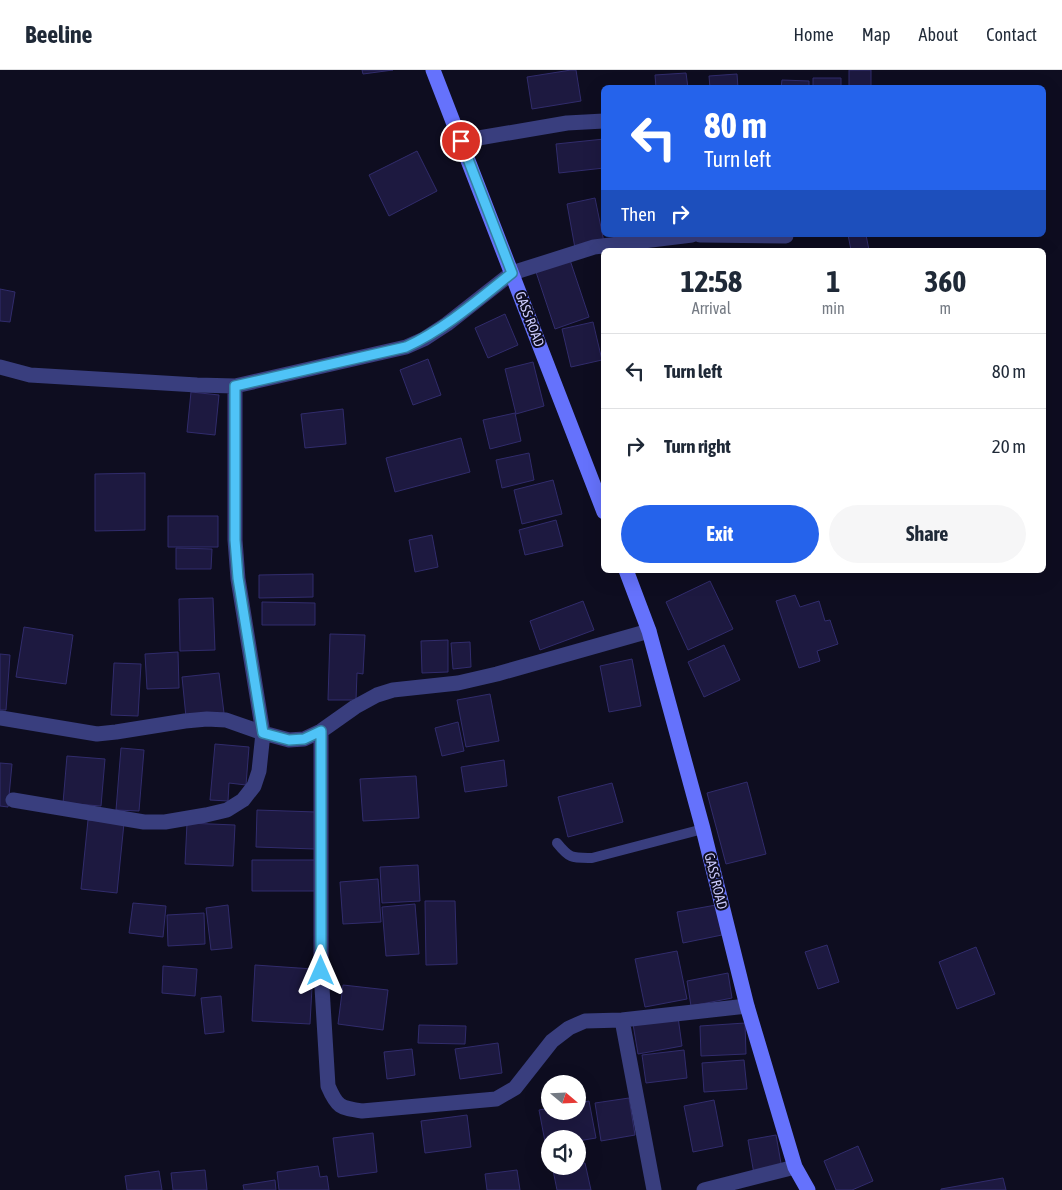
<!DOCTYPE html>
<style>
body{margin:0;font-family:"Asap Condensed",sans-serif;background:#f6f6f7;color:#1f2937;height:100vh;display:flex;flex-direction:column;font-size:19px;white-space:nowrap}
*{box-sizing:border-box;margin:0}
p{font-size:16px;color:#747a83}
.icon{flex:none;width:28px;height:28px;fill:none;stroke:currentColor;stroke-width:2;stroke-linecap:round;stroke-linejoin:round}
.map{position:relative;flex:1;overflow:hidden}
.sheet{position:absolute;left:601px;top:178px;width:445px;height:325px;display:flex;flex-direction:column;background:#fff;border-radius:8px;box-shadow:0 5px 20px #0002}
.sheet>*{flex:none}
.hud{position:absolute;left:601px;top:15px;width:445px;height:152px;border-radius:8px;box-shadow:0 5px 20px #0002;background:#2563eb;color:#fff;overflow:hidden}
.needle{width:32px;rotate:109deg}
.buttons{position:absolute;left:541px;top:1005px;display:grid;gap:10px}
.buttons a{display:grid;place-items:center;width:45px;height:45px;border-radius:50%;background:#fff;box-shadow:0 5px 20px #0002;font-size:25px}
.pin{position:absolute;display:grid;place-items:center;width:42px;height:42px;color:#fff;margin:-21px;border:2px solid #fff;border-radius:50%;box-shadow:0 1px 5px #0007}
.me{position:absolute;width:55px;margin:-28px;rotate:0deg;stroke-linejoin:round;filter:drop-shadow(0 0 4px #0008)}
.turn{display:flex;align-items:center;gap:18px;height:105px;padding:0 20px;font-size:22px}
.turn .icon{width:65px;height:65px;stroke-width:2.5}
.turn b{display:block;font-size:35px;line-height:42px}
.then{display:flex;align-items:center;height:48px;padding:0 20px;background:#0003;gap:10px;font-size:19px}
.eta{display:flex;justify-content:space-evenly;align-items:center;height:85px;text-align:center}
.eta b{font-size:30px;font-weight:700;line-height:35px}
.cta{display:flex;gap:10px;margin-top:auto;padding:10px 20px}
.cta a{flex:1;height:58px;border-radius:30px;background:#2563eb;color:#fff;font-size:20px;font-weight:700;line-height:58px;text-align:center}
.cta a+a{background:#f6f6f7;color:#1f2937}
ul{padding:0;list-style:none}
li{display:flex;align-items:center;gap:15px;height:75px;padding:0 20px;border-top:1px solid #e0e1e3}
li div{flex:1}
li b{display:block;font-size:19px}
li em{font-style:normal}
header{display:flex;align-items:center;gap:30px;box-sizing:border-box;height:70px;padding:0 25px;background:#fff;border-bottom:1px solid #e0e1e3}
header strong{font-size:24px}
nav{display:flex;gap:28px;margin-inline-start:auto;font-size:18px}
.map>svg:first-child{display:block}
</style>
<header>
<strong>Beeline</strong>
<nav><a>Home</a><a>Map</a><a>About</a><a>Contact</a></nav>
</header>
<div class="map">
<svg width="1062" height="1120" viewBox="0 0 1062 1120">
<rect width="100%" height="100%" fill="#0e0d20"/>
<!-- building -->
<path fill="#1d1940" stroke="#312c6c" d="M362,0H393L363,4Z
M571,0H576L581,31L532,39L527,7Z
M849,0H871V18H849Z
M686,3L688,18H656L655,5Z
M737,4L738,18H710L709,6Z
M813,8H841V18H813Z
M782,10L809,11V18H781Z
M604,69V98L559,103L556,74Z
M417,81L437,121L389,146L369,105Z
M595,128L604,172L575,178L567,134Z
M848,165H866L869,180H851Z
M569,187L589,247L555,259L535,199Z
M0,219L15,222L10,252L0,251Z
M505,244L518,275L488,288L475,258Z
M593,252L602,290L571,297L562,259Z
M428,289L441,325L413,335L400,300Z
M533,292L544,336L516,344L505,299Z
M191,322L219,325L215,365L187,362Z
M343,339L346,374L305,378L301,344Z
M515,343L521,371L490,379L483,350Z
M461,368L470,402L395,422L386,388Z
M529,383L534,410L502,418L496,390Z
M145,403V460L95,461V404Z
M553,410L562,444L522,454L514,420Z
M168,446H218V477H168Z
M556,450L563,476L525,485L519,460Z
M432,465L438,497L415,502L409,470Z
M176,478L212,479L211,499H176Z
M313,504V527L259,528V505Z
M710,511L733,559L688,580L666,532Z
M795,525L800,537L819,531L825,551L830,550L838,574L817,581L820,591L799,598L776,531Z
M213,528L215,580L180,581L179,529Z
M583,531L594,560L540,580L530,551Z
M262,532L315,533V555H262Z
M24,557L73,565L66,614L16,607Z
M330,564L365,565L363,604L357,603L356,630H328Z
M448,570V602L422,603L421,571Z
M470,572L471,597L453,599L451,573Z
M724,575L740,610L704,627L688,592Z
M178,582L179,618L147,619L145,584Z
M0,584L10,585L6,640H0Z
M632,589L641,636L609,642L600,596Z
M114,593L141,594L138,646L111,645Z
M219,603L224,643L186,647L182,607Z
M490,624L499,671L466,677L457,630Z
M458,652L464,681L442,686L435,658Z
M215,674L249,677L246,715L229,713L228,731L210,730Z
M121,678L144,680L139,741L116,740Z
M67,686L105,689L101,736L63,733Z
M504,690L507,716L465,722L461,697Z
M0,693L12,694L8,737L0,736Z
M416,706L419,748L363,751L360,709Z
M747,712L766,784L726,794L707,723Z
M612,713L623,752L568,767L558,727Z
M257,740L316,742L315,779L256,777Z
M88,750L124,753L117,823L81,819Z
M187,753L235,755L233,796L185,794Z
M252,790H316V821H252Z
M418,795L420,831L382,833L380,797Z
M378,809L381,852L343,854L340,812Z
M425,831H455L457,894L426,895Z
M133,833L166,836L163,867L129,863Z
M415,834L419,884L386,886L382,837Z
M228,835L232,878L211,880L206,838Z
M716,835L722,865L683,873L677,842Z
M204,843L205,874L168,876L167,845Z
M827,875L839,912L818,919L805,882Z
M976,877L995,924L957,939L939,892Z
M677,881L687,929L645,937L635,889Z
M255,895L313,899L310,954L252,951Z
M163,896L197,899L195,926L162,923Z
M728,903L732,928L691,936L687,911Z
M343,915L388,920L383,960L338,954Z
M221,926L224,962L205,964L201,928Z
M678,947L682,976L638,984L633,954Z
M745,953L746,984L701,986L700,956Z
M419,955L466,956L465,974L418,973Z
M498,973L502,1003L460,1009L455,979Z
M412,979L415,1005L387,1009L384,982Z
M684,980L687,1008L646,1013L642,985Z
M744,990L747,1019L704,1022L702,993Z
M629,1028L635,1065L601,1071L595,1033Z
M714,1030L723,1076L693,1082L684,1036Z
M589,1031L596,1068L578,1071V1069H550V1076L546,1077L539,1040L550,1038V1041H578V1033Z
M467,1045L471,1077L425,1083L421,1051Z
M373,1063L377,1102L338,1107L333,1068Z
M776,1065L782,1099L754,1104L748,1070Z
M858,1076L873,1111L852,1120H836L824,1091Z
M585,1093L591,1120H557L553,1100L569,1096H578V1094Z
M318,1096L320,1107L327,1106L329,1120H279L277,1102Z
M205,1100L207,1120H173L171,1103Z
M517,1100L520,1120H487L485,1104Z
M159,1101L162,1120H127L125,1106Z
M1003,1108L1006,1120H941V1119Z
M275,1110L276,1120H244L243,1115Z"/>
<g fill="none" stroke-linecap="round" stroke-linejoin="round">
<!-- lane -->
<path stroke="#393e7e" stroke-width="10" d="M557,773C570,789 572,788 592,788L703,759"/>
<!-- street -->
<path stroke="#393e7e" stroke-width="15" d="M461,71L567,53L604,51
M700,165L786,166
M0,297L30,305L197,315L235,316L406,277L424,269L447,254L512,203L594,177L692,165
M1,648L97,664L116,662L185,651L207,649L226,650L263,663L289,670L304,669L321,661L355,637L377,625L393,620L458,613L497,604L649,561
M321,661V901L328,1016C337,1037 340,1038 362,1041L496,1029L515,1018L552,971L569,958L585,951L622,950L747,936
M13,730L144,752H165L206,745L227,740L243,730L254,716L259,701L263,663L238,509L235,470V316
M622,950L654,1120
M704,1120L795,1097"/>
<!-- secondary -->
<path stroke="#6572fc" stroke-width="15" d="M433,0L604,442
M626,500L649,561L703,759L747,936L795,1097L808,1120"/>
</g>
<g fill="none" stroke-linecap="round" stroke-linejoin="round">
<!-- route casing -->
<g stroke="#337fa1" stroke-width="12">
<path id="route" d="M321,901V661L304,669L289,670L263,663L238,508L235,470V316L406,277C445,259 478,230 512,203L461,71"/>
</g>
<!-- route -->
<use href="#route" stroke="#4fc3f7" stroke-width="9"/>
</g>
<g text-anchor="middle" stroke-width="4" stroke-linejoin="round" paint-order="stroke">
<!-- street labels -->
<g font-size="14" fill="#cdccfe" stroke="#0e0d20">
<text transform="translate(530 249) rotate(69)" y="5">GASS ROAD</text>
<text transform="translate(716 811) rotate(76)" y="5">GASS ROAD</text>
</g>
</g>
</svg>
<div class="buttons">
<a><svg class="needle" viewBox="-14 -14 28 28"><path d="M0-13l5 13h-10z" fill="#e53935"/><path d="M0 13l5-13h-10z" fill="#747a83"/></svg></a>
<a><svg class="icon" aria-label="sound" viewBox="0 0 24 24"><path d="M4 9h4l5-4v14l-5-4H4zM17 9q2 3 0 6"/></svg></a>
</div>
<div class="pin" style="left:461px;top:71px;background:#d93025"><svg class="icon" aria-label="arrive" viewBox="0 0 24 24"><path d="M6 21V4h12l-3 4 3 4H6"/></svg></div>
<svg class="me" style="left:321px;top:901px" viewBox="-20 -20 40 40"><path d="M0-17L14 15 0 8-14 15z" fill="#4fc3f7" stroke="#fff" stroke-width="4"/></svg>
<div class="hud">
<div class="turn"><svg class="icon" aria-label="left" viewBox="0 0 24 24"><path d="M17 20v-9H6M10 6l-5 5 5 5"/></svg><div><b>80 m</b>Turn left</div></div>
<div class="then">Then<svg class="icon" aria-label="right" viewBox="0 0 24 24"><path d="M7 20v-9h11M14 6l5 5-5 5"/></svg></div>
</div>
<section class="sheet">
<div class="eta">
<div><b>12:58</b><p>Arrival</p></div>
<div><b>1</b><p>min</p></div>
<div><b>360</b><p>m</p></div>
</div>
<ul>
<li><svg class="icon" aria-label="left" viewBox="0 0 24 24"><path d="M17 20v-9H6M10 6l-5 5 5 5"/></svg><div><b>Turn left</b></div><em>80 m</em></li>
<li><svg class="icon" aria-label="right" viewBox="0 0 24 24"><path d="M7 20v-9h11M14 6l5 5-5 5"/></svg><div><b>Turn right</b></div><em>20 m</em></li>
</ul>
<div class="cta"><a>Exit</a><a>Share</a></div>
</section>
</div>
